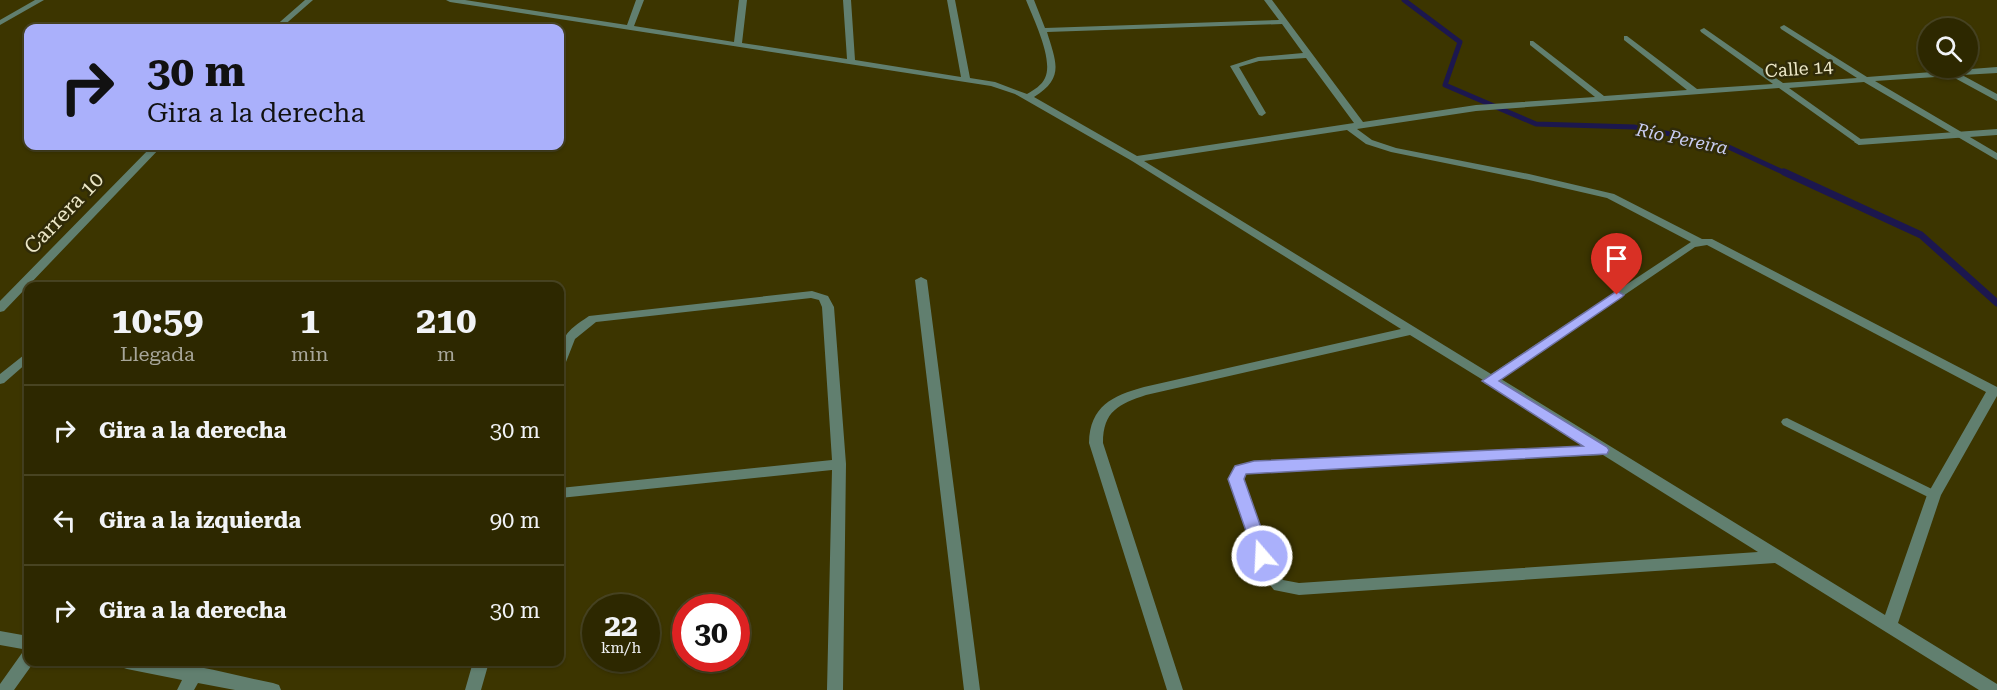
<!DOCTYPE html>
<html lang="es">
<meta charset="utf-8">
<style>
body{margin:0;font-family:"Roboto Serif",serif;background:#39340f;color:#f1f3f6;height:100vh;display:flex;flex-direction:column;font-size:22px;white-space:nowrap}
*{box-sizing:border-box;margin:0}
p{font-size:20px;color:#a7a699}
.icon{flex:none;width:33px;height:33px;fill:none;stroke:currentColor;stroke-width:2;stroke-linecap:round;stroke-linejoin:round}
.map{position:relative;flex:1;overflow:hidden}
.drawer{position:absolute;left:24px;top:282px;width:540px;height:384px;display:flex;flex-direction:column;background:#2d2800;border-radius:12px;box-shadow:0 2px 4px #0004,0 0 0 2px #484422}
.drawer>*{flex:none}
.hud{position:absolute;left:24px;top:24px;width:540px;height:126px;border-radius:12px;box-shadow:0 2px 4px #0004,0 0 0 2px #484422;background:#aab0fb;color:#111;overflow:hidden}
.tools{position:absolute;left:1918px;top:18px;display:grid;gap:12px}
.tools a{display:grid;place-items:center;width:60px;height:60px;border-radius:50%;background:#2d2800;box-shadow:0 2px 4px #0004,0 0 0 2px #484422;font-size:30px}
.speed{position:absolute;left:582px;top:594px;display:flex;gap:12px;font-size:30px;font-weight:700;text-align:center}
.speed>*{display:grid;place-content:center;width:78px;height:78px;border-radius:50%;background:#2d2800;box-shadow:0 2px 4px #0004,0 0 0 2px #484422;line-height:1}
.speed small{font-size:15px;font-weight:400}
.speed .limit{border:9px solid #d22;background:#fff;color:#111}
.pin{position:absolute;display:grid;place-items:center;width:51px;height:51px;color:#fff;margin:-62px -26px;border-radius:50% 50% 50% 0;rotate:-45deg;box-shadow:0 0 6px #0007}
.pin .icon{rotate:45deg}
.me{position:absolute;width:66px;margin:-33px;rotate:341deg;stroke-linejoin:round;filter:drop-shadow(0 0 4px #0008)}
.turn{display:flex;align-items:center;gap:21px;height:126px;padding:0 24px;font-size:27px}
.turn .icon{width:78px;height:78px;stroke-width:2.5}
.turn b{display:block;font-size:42px;line-height:51px}
.eta{display:flex;justify-content:space-evenly;align-items:center;height:102px;text-align:center}
.eta b{font-size:36px;font-weight:700;line-height:42px}
ul{padding:0;list-style:none}
li{display:flex;align-items:center;gap:18px;height:90px;padding:0 24px;border-top:2px solid #484422}
li div{flex:1}
li b{display:block;font-size:22px}
li em{font-style:normal}
.map>svg:first-child{display:block}
</style>
<div class="map">
<svg width="1997" height="690" viewBox="0 0 1997 690">
<rect width="100%" height="100%" fill="#3c3500"/>
<g fill="none" stroke-linecap="round" stroke-linejoin="round">
<!-- stream-far1 -->
<path stroke="#1c174e" stroke-width="5" d="M1404,0L1460,42L1445,85L1536,124L1634,127L1722,144L1787,174"/>
<!-- stream -->
<path stroke="#1c174e" stroke-width="7" d="M1784,172L1921,235L1997,303"/>
<!-- service -->
<path fill="#617f6f" fill-rule="evenodd" d="M28,354V362L4,383L0,384V374L24,355Z
M1787,418L1938,492L1940,495L1938,498L1934,500L1930,498L1783,425L1781,422L1783,419Z"/>
<!-- pedestrian -->
<path fill="#617f6f" fill-rule="evenodd" d="M1997,129V135L1859,145L1854,142L1859,139Z
M28,651V662H34L14,690H0V684L22,653Z"/>
<!-- minor -->
<path fill="#617f6f" fill-rule="evenodd" d="M35,0H44L0,25V20Z
M305,0H313L281,28H273Z
M446,0H465L627,25L636,0H644L634,26L734,42L739,0H747L742,43L847,59L843,0H851L855,60L961,77L947,0H955L970,78L995,82L1027,94C1034,90 1042,85 1045,78C1054,60 1033,18 1026,0H1034L1045,28L1279,20L1264,0H1272L1363,122L1476,105L1595,97L1530,45V41H1533L1604,96L1687,90L1624,40V36H1627L1697,89L1773,84L1701,32L1700,30L1704,28L1783,83L1857,78L1781,29L1780,27L1784,25L1867,77L1997,67V73L1962,75L1997,94V101L1951,76L1875,81L1997,153V160L1864,82L1789,88L1862,140L1864,142L1859,145L1779,88L1476,111L1357,129L1372,140L1396,148L1529,174L1614,194L1702,239H1712L1997,387V396L1941,495L1898,623L1997,684V690H1979L1775,563L1299,595L1274,590L1262,575L1229,479L1236,466L1254,462L1589,447L1490,385L1485,384L1483,380L1410,335L1146,395C1119,404 1103,411 1103,443L1183,690H1167L1089,443C1090,406 1112,396 1144,387L1401,329L1132,161L1015,94L991,86L450,2ZM1282,24L1303,53L1258,57L1230,66L1259,115L1262,116L1266,113L1239,67L1259,61L1306,58L1354,123L1137,156L1034,97C1065,78 1056,62 1047,32ZM1347,130L1366,144L1391,152L1529,180L1607,198L1691,242L1491,374L1144,161ZM1707,245L1986,392L1927,495L1885,615L1501,379L1695,247ZM1603,455L1758,552L1299,583L1283,580L1275,572L1243,479L1246,474L1254,472Z
M152,146H162L4,311L0,312V301Z
M921,277L927,280L980,690H964L915,280Z
M812,291L828,296L834,307L846,464L843,690H827L832,470L560,498V488L832,460L822,307L819,300L811,298L596,322L575,339L566,362L564,365L560,366C560,337 565,332 589,316Z
M0,631L28,636V650L0,645Z
M119,662C170,656 223,673 273,683L279,685L281,690H235L198,683L194,690H177L182,680L127,669L121,667Z
M473,662H489L481,690H465Z"/>
</g>
<!-- route -->
<path fill="#aab0fb" stroke="#6e72a3" stroke-width="1.5" d="M1617,291L1624,295L1622,297L1499,381L1607,447L1609,450L1607,454L1246,474L1244,479L1271,556L1268,560H1256L1228,479L1235,466L1254,461L1583,446L1482,381Z"/>
<g text-anchor="middle" stroke-width="5" stroke-linejoin="round" paint-order="stroke">
<!-- far-street labels -->
<g font-size="18" fill="#ece7c7" stroke="#302b08">
<text transform="translate(1799 69) rotate(-4)" y="6">Calle 14</text>
</g>
<!-- far-water labels -->
<g font-size="18" font-style="italic" fill="#c9cdf2" stroke="#302b08">
<text transform="translate(1682 139) rotate(12)" y="6">Río Pereira</text>
</g>
<!-- street labels -->
<g font-size="21" fill="#ece7c7" stroke="#302b08">
<text transform="translate(64 213) rotate(-46)" y="7">Carrera 10</text>
</g>
</g>
</svg>
<div class="tools">
<a><svg class="icon" aria-label="search" viewBox="0 0 24 24"><circle cx="10" cy="10" r="6"/><path d="M15 15l6 6"/></svg></a>
</div>
<div class="speed"><div>22<small>km/h</small></div><div class="limit">30</div></div>
<div class="pin" style="left:1617px;top:295px;background:#d93025"><svg class="icon" aria-label="arrive" viewBox="0 0 24 24"><path d="M6 21V4h12l-3 4 3 4H6"/></svg></div>
<svg class="me" style="left:1262px;top:556px" viewBox="-20 -20 40 40"><circle r="17" fill="#aab0fb" stroke="#fff" stroke-width="3"/><path d="M0-11L8 9 0 5-8 9z" fill="#fff"/></svg>
<div class="hud">
<div class="turn"><svg class="icon" aria-label="right" viewBox="0 0 24 24"><path d="M7 20v-9h11M14 6l5 5-5 5"/></svg><div><b>30 m</b>Gira a la derecha</div></div>
</div>
<section class="drawer">
<div class="eta">
<div><b>10:59</b><p>Llegada</p></div>
<div><b>1</b><p>min</p></div>
<div><b>210</b><p>m</p></div>
</div>
<ul>
<li><svg class="icon" aria-label="right" viewBox="0 0 24 24"><path d="M7 20v-9h11M14 6l5 5-5 5"/></svg><div><b>Gira a la derecha</b></div><em>30 m</em></li>
<li><svg class="icon" aria-label="left" viewBox="0 0 24 24"><path d="M17 20v-9H6M10 6l-5 5 5 5"/></svg><div><b>Gira a la izquierda</b></div><em>90 m</em></li>
<li><svg class="icon" aria-label="right" viewBox="0 0 24 24"><path d="M7 20v-9h11M14 6l5 5-5 5"/></svg><div><b>Gira a la derecha</b></div><em>30 m</em></li>
</ul>
</section>
</div>
